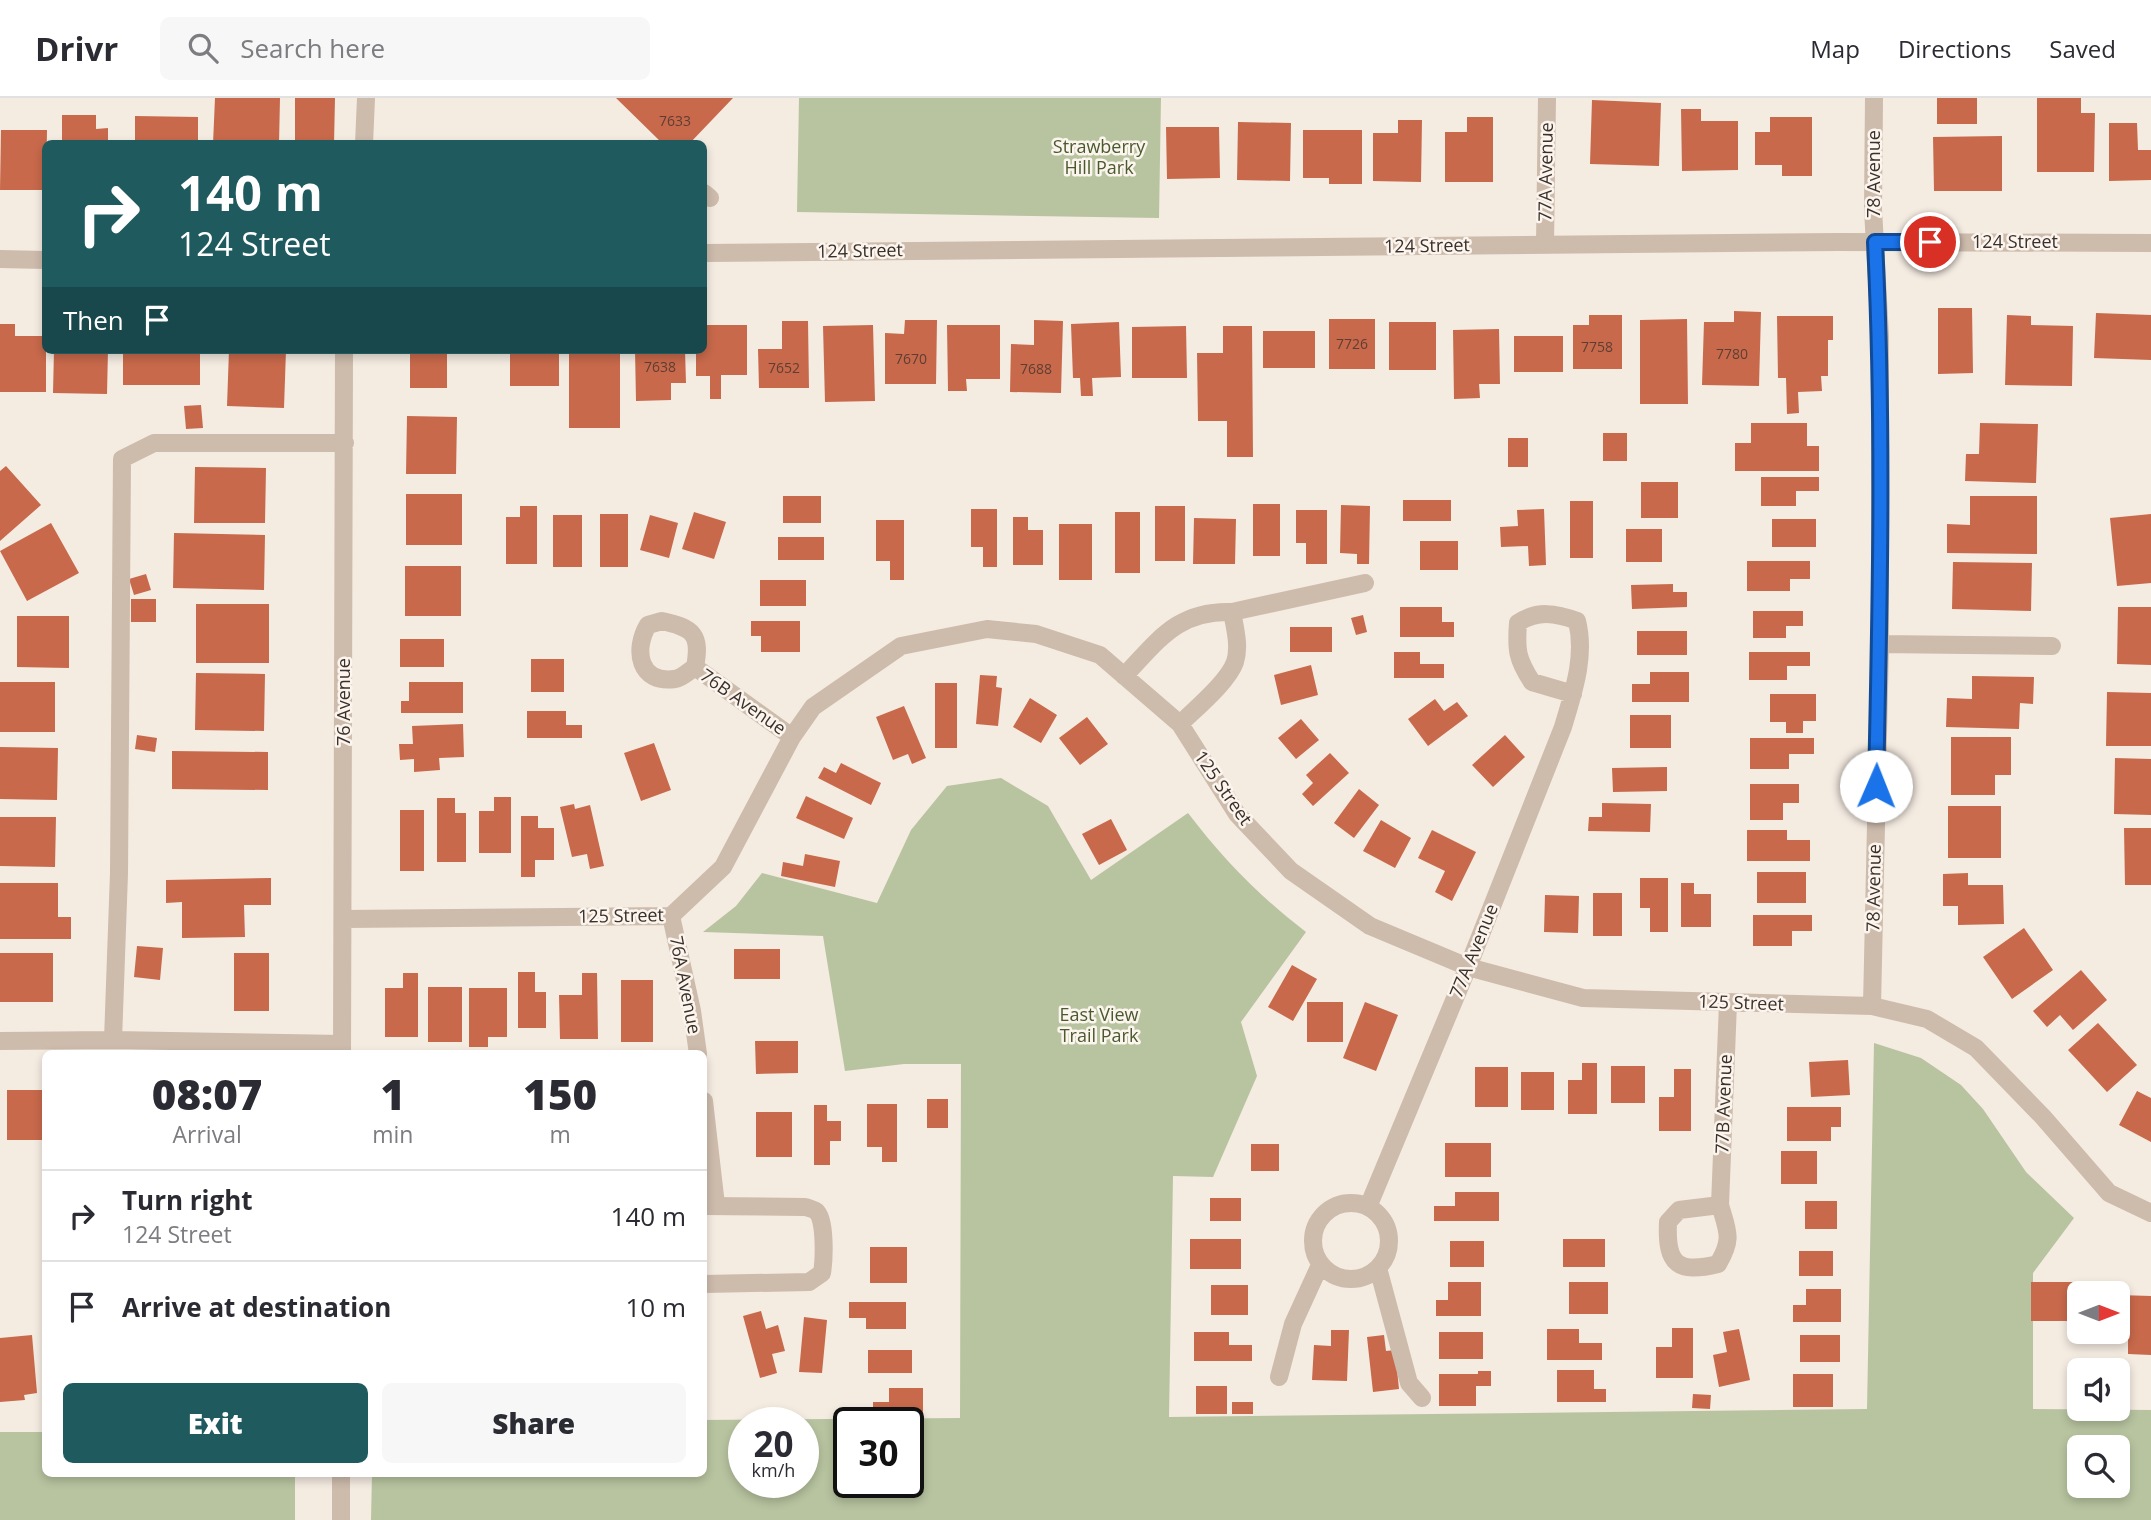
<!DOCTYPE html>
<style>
body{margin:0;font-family:"Open Sans",sans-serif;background:#f7f7f7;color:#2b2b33;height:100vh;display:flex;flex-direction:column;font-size:26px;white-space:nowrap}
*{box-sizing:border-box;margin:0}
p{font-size:23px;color:#7c7c81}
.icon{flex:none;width:38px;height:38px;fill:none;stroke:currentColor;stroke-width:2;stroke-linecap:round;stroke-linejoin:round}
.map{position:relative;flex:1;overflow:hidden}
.sheet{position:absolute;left:42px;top:952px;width:665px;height:427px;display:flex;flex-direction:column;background:#fff;border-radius:10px;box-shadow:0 4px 10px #0003}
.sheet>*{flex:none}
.hud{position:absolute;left:42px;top:42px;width:665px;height:214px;border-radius:10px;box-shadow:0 4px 10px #0003;background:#1f5a5e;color:#fff;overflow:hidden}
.needle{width:46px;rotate:90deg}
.fabs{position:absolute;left:2067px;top:1183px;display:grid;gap:14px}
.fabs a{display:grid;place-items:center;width:63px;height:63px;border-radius:10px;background:#fff;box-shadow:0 4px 10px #0003;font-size:35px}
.speed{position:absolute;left:728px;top:1309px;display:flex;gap:14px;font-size:35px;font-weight:700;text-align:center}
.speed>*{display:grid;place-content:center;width:91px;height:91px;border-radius:50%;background:#fff;box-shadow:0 4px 10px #0003;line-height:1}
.speed small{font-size:18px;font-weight:400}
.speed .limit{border:4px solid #111;border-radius:10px;background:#fff;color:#111}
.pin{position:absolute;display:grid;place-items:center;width:60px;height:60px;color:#fff;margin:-30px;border:4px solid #fff;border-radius:50%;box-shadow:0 2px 7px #0007}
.me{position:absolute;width:77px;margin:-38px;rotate:1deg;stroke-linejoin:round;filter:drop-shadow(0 0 5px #0008)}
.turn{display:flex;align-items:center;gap:24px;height:147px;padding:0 21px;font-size:32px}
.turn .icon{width:91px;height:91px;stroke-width:2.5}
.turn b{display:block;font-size:49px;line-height:60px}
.then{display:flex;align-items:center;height:66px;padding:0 21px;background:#0003;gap:14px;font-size:26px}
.eta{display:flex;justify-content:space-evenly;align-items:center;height:119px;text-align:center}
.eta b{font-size:42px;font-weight:800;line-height:49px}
.cta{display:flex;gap:14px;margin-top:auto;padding:14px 21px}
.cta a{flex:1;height:80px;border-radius:10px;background:#1f5a5e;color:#fff;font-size:28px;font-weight:800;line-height:80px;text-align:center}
.cta a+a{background:#f7f7f7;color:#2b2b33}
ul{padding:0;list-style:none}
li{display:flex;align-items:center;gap:21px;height:91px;padding:0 21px;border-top:2px solid #e1e1e2}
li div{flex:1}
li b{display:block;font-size:26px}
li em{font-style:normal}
header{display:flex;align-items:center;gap:42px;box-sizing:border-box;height:98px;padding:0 35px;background:#fff;border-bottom:2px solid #e1e1e2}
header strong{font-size:33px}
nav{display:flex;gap:38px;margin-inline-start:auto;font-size:24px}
.search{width:490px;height:63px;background:#f7f7f7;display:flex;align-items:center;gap:18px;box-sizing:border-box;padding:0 24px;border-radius:10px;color:#7c7c81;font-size:26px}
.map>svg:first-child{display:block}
</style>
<header>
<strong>Drivr</strong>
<div class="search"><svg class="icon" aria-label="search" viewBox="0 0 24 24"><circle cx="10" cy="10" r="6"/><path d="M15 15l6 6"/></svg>Search here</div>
<nav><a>Map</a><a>Directions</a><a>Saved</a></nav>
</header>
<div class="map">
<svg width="2151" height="1422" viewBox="0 0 2151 1422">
<rect width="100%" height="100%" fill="#f4ebe1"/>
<!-- green -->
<path fill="#b8c4a0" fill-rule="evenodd" d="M799,0H1161L1159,120L797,114Z
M1001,680L1048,708L1091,782L1188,715C1224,762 1259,798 1306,834L1241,924L1257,978L1213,1079L1173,1078L1169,1319L1867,1311L1874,945L1921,960L1961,987L1983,1011L2026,1074L2074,1120L2033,1175V1311L2151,1312V1422H371L372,1376H704V1322L960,1320L961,966H904L845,973L823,838L703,834L736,808L762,775L877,805L911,732L947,688ZM744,1325H803V1384H744ZM849,1325H908V1384H849ZM2079,1349H2118V1388H2079Z
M0,1334H45L46,1376H295V1422H0Z"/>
<!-- building -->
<path fill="#c8694b" d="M215,0H280L279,46H213Z
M295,0H335L334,46H295Z
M616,0H733L689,46H663Z
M1937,0H1977V26H1937Z
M2037,0H2081V15H2095L2094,74H2037Z
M1592,2L1661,5L1659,68L1590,66Z
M1681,11H1701V23H1738V72L1682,73Z
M62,17H96V31L108,30V46H62Z
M135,18L198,19V46H135Z
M1467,19H1493V84H1445V34H1467Z
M1770,19H1812V78H1782V67H1755V34H1770Z
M1398,22H1422L1421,84L1373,83V35H1398Z
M1238,24L1291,25L1290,83L1237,82Z
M2109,25H2137L2138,52H2151V82L2109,83Z
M1166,29H1219L1220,80L1167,81Z
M1,32H47L46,92H0Z
M1303,32H1362V86H1329V80H1303Z
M2002,38V93H1934L1933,39Z
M1938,210H1972L1973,275L1938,276Z
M1734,213L1761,214L1759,288L1702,287L1704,224H1734Z
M2096,215L2151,217V262L2094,260Z
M1589,217H1622V271H1573V227H1589Z
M2007,217L2031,218V227L2073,228L2072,288L2005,287Z
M1777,218H1833V242H1828V278H1821L1822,293L1798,294L1799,315L1787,316L1786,280H1778Z
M1329,221H1375V271H1329Z
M1687,221L1688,306H1640V222Z
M905,222H937L936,286H885V235L904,236Z
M1034,222L1063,223L1061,295L1010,294L1011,246L1034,247Z
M782,223H808L809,290H759L758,251H782Z
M1119,224L1121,279L1092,280L1093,298H1081L1080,280H1073L1071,226Z
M1389,224H1436V272H1389Z
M0,226H15V238H46V294H0Z
M704,227H747V277H721V301H710V278H696V252H704Z
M873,227L875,303L825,304L823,228Z
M947,227H1000V281H966L967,293H948Z
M1186,228L1187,280H1132V229Z
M1223,228H1252L1253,359H1227V323H1198L1197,255H1223Z
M1499,231L1500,286H1479L1480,300L1454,301L1453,232Z
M1263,233H1315V270H1263Z
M1514,238H1563V274H1514Z
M54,252H108L107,296L53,295Z
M123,252H200V287H123Z
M229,252H286L284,310L227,308Z
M410,252H447V290H410Z
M510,252H559V288H510Z
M569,252H620V330H569Z
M635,252H685L686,285H671V302L636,303Z
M201,307L203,330L186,331L184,308Z
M407,318L457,319L456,376H406Z
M1751,325H1807V348H1819V373H1735V345H1751Z
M1980,325L2038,326L2036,385L1965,383L1966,356H1979Z
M1603,335H1627V363H1603Z
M1508,340H1528V369H1508Z
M6,368L41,407L0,443V373Z
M195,369L266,370L265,425H194Z
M1761,379H1819V393H1796V408H1761Z
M1641,384H1678V420H1641Z
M406,396H462V447H406Z
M783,398H821V425H783Z
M1970,398H2037V456L1947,455V426L1970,427Z
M1403,402H1451V423H1403Z
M1570,403H1593V460H1570Z
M1253,406H1280V458H1253Z
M1341,407L1370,408L1369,466H1357V456L1340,455Z
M520,408H537V466H506V419H520Z
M1155,408H1185V463H1155Z
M971,411H997V469H983V449H971Z
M1544,411L1546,467L1529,468L1528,448L1501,449L1500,429L1518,428L1517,412Z
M1296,412H1327V466H1306V445H1296Z
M694,414L726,424L714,461L682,451Z
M1115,414H1140V475H1115Z
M600,416H628V469H600Z
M2151,416V485L2117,488L2110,420Z
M553,417H582V469H553Z
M650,417L678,425L669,460L640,452Z
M1013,419H1028V432H1043V467H1013Z
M1194,420L1236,421L1235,466H1193Z
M1772,421H1816V449H1772Z
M876,422H904V482H890V463H876Z
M51,425L79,475L27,503L0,453Z
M1059,426H1092V482H1059Z
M1626,431H1662V464H1626Z
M174,435L265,437L264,492L173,490Z
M778,439H824V462H778Z
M1420,443H1458V472H1420Z
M1747,463H1810V481H1790V493H1747Z
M1953,464L2032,465L2031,513L1952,511Z
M405,468H461V518H405Z
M146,476L151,492L134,497L129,481Z
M760,482H806V508H760Z
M1673,486V494H1687V509L1632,511L1631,487Z
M131,501H156V524H131Z
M196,506H269V565H196Z
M1400,509H1442V524H1454V539H1400Z
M2118,509H2151V567L2117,566Z
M1753,513H1803V528H1786V540H1753Z
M1363,517L1367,534L1356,537L1351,520Z
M17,518H69V570L17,569Z
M751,523H800V554H761V538H751Z
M1290,529H1332V554H1290Z
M1637,533H1687V557H1637Z
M400,541H444V569H400Z
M1394,554H1420V566H1444V580H1394Z
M1749,554H1810V568H1787V582H1749Z
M531,561H564V594H531Z
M1311,567L1318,597L1281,607L1274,577Z
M1650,574H1689V604H1632V586H1650Z
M196,575L265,576L264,633L195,632Z
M980,577L997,578L996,589L1002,590L998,628L976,626Z
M1972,578L2034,579L2033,606L2020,605L2019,631L1946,629L1947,600L1972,601Z
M0,584H55V634H0Z
M409,584H463V615H401V603H409Z
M935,585H957V650H935Z
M2107,594L2151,595V648H2106Z
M1770,596H1816V623H1803V635H1786V624H1770Z
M1030,600L1057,617L1041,645L1013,629Z
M1435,601L1444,613L1457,604L1468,618L1428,648L1408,621Z
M904,608L926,660L912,666L908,656L893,662L876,619Z
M527,613H566V627H582V640H527Z
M1630,617H1671V650H1630Z
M1087,619L1108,646L1080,667L1059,640Z
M1301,621L1319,642L1296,661L1278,640Z
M463,626L464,659L439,660L440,672L414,674V661L400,662L399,646H413L412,628Z
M137,637L157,640L155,654L135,651Z
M1505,637L1525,659L1493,689L1472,667Z
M1951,639H2011V677H1995V697H1951Z
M1750,640H1814V656H1789V671H1750Z
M654,645L671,692L641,703L624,655Z
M0,649L58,650L57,702L0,701Z
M172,653L268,654V692L172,691Z
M1330,655L1349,675L1313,708L1302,696L1313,685L1306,677Z
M2115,660L2151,661V717L2114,716Z
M841,665L881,685L871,707L818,680L824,669L836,675Z
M1667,669V693L1613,694L1612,670Z
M1750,686H1799V705H1783V722H1750Z
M1359,691L1379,707L1354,740L1334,725Z
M806,698L853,720L844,741L796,720Z
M494,699H511V755H479V713H494Z
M437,700H455V715H466V764H437Z
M1602,705L1651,706L1650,734L1588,733L1589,719H1602Z
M574,706L575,711L590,707L604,768L590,771L587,756L572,759L560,709Z
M1948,708H2001V760H1948Z
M400,712H424V773H400Z
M521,718H538V730H554V762H535V779H521Z
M0,719H56L55,769L0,768Z
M1111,721L1127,752L1099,767L1082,736Z
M1381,722L1411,740L1395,770L1363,753Z
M2124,730H2151V787H2125Z
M1432,732L1476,754L1452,803L1435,794L1445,773L1418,760Z
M1747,732H1787V742H1810V763H1747Z
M805,756L840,763L835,789L781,778L783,764L803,768Z
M1757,774H1806V805H1757Z
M1968,775V787H2003L2004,826L1958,827V808H1943V776Z
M271,780V807H244L245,839L182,840V804L166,805V782Z
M1640,780H1668V834H1650V810H1640Z
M0,785H58V819H71V841H0Z
M1681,785H1694V796H1711V829H1681Z
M1593,795H1622V838H1593Z
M1545,797L1579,798L1578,835L1544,834Z
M1753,817H1812V833H1792V848H1753Z
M2024,830L2053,872L2012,901L1983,859Z
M137,848L163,850L160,882L134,879Z
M734,851H780V881H734Z
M0,855H53V904H0Z
M234,855H269V913H234Z
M1292,867L1317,881L1293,923L1268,909Z
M2081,872L2107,902L2073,932L2060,917L2047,929L2033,913Z
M518,874H535V894H546V930H518Z
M403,875H418V939H385V890H403Z
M582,875H597L598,941H560L559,897H582Z
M621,882H653V944H621Z
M428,889H462V944H428Z
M469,890H507V939H488V949H469Z
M1307,904H1343V944H1307Z
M1365,904L1398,917L1376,973L1343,960Z
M2098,925L2137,967L2107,994L2068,952Z
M755,943H798V975L756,976Z
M1848,962L1850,997L1811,999L1809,964Z
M1582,965H1597V1016H1568V982H1582Z
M1611,968H1645V1005H1611Z
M1475,969H1508V1009H1475Z
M1674,971H1691V1033H1659V999H1674Z
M1521,974H1554V1012H1521Z
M7,992H46V1042H7Z
M2137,993L2151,1000V1044L2119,1027Z
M927,1001H948V1030H927Z
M867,1006H897V1064H882V1049H867Z
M814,1007H827V1023H841V1043H830V1067H814Z
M1787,1009H1841V1029H1831V1043H1787Z
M756,1014H792V1059H756Z
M1445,1045H1491V1079H1445Z
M1251,1046H1279V1073H1251Z
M1781,1053H1817V1086H1781Z
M1455,1094H1499V1123H1434V1108H1455Z
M1210,1100H1241V1123H1210Z
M1805,1103H1837V1131H1805Z
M1190,1141H1241V1171H1190Z
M1563,1141H1605V1169H1563Z
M1450,1143H1484V1169H1450Z
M870,1149H907V1185H870Z
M1799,1153H1833V1178H1799Z
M1448,1184H1481V1218H1436V1202H1448Z
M1569,1184H1608V1216H1569Z
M2031,1184H2093V1195H2079V1223H2031Z
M1211,1187H1248V1217H1211Z
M1806,1191H1841V1224H1793V1207H1806Z
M2118,1197L2151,1198V1257L2128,1256V1231H2118Z
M849,1204H906V1231H866V1220H849Z
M761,1213L766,1231L778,1227L785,1253L772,1256L777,1275L760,1280L743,1218Z
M804,1219L827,1222L822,1275L799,1274Z
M1672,1230H1693V1280H1656V1249H1672Z
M1547,1231H1579V1245H1602V1262H1547Z
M1739,1231L1750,1282L1719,1289L1713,1257L1727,1254L1723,1234Z
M1331,1232H1349L1347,1283L1312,1282L1314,1247L1331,1248Z
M1194,1234H1229V1247H1252V1263H1194Z
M1439,1234H1483V1261H1439Z
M32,1237L37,1295L24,1297L25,1302L0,1304V1240Z
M1384,1237L1386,1253L1395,1252L1399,1291L1373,1294L1367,1239Z
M1800,1237H1840V1264H1800Z
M868,1252H912V1275H868Z
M1557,1272H1594V1291H1606V1304H1557Z
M1478,1273H1491V1288H1476V1308H1439V1276H1478Z
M1793,1276H1833V1309H1793Z
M1196,1288H1227V1316H1196Z
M889,1290H923V1315H873V1304H889Z
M1693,1296L1711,1297L1710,1311L1692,1310Z
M1232,1304H1253V1316H1232Z"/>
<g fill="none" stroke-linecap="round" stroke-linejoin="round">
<!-- minor -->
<path stroke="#cdbbac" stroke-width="18" d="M364,46L366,0
M704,95L710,100
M1545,147L1547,0
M704,155L1838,144L2151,145
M0,161L46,162
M662,523C694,530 701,537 695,569C689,573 682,580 675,581C639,586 633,552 648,527Z
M1880,546L2052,548
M695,569L792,639
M1124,578C1158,543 1177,512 1232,514L1365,485
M1180,626C1195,611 1228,584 1235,564C1240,549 1235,530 1232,514
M671,818L692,913L698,956
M344,821L671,818L723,769L792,639L813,609L901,548L987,531L1036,536L1100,557L1180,626L1237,716L1291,773L1370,828L1468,869L1583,900L1872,908L1927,921L1976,950L2043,1019L2109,1095L2151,1115
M1872,908L1880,546V238L1873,111L1874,0
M113,942L119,775L122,361L154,345H345
M0,943L113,942L342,946
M342,956L344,252
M704,1003L716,1107
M1313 1143a38 38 0 1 1 76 0a38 38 0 1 1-76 0Z
M1720,1107L1679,1112L1668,1124C1666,1166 1677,1176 1718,1166C1733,1141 1728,1134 1720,1107L1728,905
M704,1108L805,1109C806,1109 815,1112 816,1113C826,1121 824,1163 822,1175L809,1184L704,1186
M1368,1109L1468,869L1563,629C1573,595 1586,559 1577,523C1556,515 1537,512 1518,525C1516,552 1517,561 1532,584L1573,596
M1378,1170L1409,1285L1422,1300
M1279,1279L1293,1226L1320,1167
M341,1422V1376"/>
</g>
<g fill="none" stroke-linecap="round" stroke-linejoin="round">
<!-- route casing -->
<g stroke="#114b97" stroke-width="18">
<path id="route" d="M1876,688C1880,507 1884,325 1875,144H1930"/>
</g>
<!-- route -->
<use href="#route" stroke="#1a73e8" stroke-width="12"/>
</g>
<g text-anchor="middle" stroke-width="5" stroke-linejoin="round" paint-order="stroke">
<!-- number labels -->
<g font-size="14" fill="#5e3e33">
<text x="675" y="28">7633</text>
<text x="1352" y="251">7726</text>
<text x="1597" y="254">7758</text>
<text x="1732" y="261">7780</text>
<text x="911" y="266">7670</text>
<text x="660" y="274">7638</text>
<text x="784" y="275">7652</text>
<text x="1036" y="276">7688</text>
</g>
<!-- park labels -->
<g font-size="18" fill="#4a5a2e" stroke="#fbf5ee">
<text x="1099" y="55">Strawberry<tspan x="1099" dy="21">Hill Park</tspan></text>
<text x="1099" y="923">East View<tspan x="1099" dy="21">Trail Park</tspan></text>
</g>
<!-- street labels -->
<g font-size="18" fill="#3b302b" stroke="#fbf5ee">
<text transform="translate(1546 74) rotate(-89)" y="6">77A Avenue</text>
<text transform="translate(1874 76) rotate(-90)" y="6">78 Avenue</text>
<text x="2015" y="150">124 Street</text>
<text transform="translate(1427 148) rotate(-1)" y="6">124 Street</text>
<text transform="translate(860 153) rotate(-1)" y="6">124 Street</text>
<text transform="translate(344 604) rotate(-90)" y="6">76 Avenue</text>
<text transform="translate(743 604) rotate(35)" y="6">76B Avenue</text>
<text transform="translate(1223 690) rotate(55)" y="6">125 Street</text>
<text transform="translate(1874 790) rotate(-89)" y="6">78 Avenue</text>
<text transform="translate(621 818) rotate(-1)" y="6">125 Street</text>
<text transform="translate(1474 853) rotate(-68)" y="6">77A Avenue</text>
<text transform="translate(685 887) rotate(79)" y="6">76A Avenue</text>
<text transform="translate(1741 905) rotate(2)" y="6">125 Street</text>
<text transform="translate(1724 1006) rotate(-88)" y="6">77B Avenue</text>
</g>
</g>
</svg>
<div class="fabs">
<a><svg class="needle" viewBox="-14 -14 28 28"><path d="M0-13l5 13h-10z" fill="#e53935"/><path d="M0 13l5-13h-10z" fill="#7c7c81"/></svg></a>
<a><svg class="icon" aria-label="sound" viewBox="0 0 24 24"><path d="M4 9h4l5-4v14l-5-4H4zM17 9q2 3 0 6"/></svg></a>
<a><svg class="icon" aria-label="search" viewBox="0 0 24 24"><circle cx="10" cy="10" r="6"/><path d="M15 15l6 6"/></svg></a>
</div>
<div class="speed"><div>20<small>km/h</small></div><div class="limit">30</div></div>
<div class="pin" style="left:1930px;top:144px;background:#d93025"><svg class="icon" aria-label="arrive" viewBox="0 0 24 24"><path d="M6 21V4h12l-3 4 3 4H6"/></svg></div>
<svg class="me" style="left:1876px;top:688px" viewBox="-20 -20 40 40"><circle r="19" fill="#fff"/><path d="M0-13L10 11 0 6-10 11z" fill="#1a73e8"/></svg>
<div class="hud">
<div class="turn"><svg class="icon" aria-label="right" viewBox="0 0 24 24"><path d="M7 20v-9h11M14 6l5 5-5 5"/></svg><div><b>140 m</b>124 Street</div></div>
<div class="then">Then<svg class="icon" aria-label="arrive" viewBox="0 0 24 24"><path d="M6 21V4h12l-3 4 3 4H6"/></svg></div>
</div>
<section class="sheet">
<div class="eta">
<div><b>08:07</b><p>Arrival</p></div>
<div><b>1</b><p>min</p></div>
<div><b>150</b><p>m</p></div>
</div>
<ul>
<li><svg class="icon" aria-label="right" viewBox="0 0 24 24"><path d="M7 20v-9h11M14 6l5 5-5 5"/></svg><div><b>Turn right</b><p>124 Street</p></div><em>140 m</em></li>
<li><svg class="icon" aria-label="arrive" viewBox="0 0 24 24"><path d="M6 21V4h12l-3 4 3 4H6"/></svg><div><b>Arrive at destination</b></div><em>10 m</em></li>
</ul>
<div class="cta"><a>Exit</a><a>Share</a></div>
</section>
</div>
